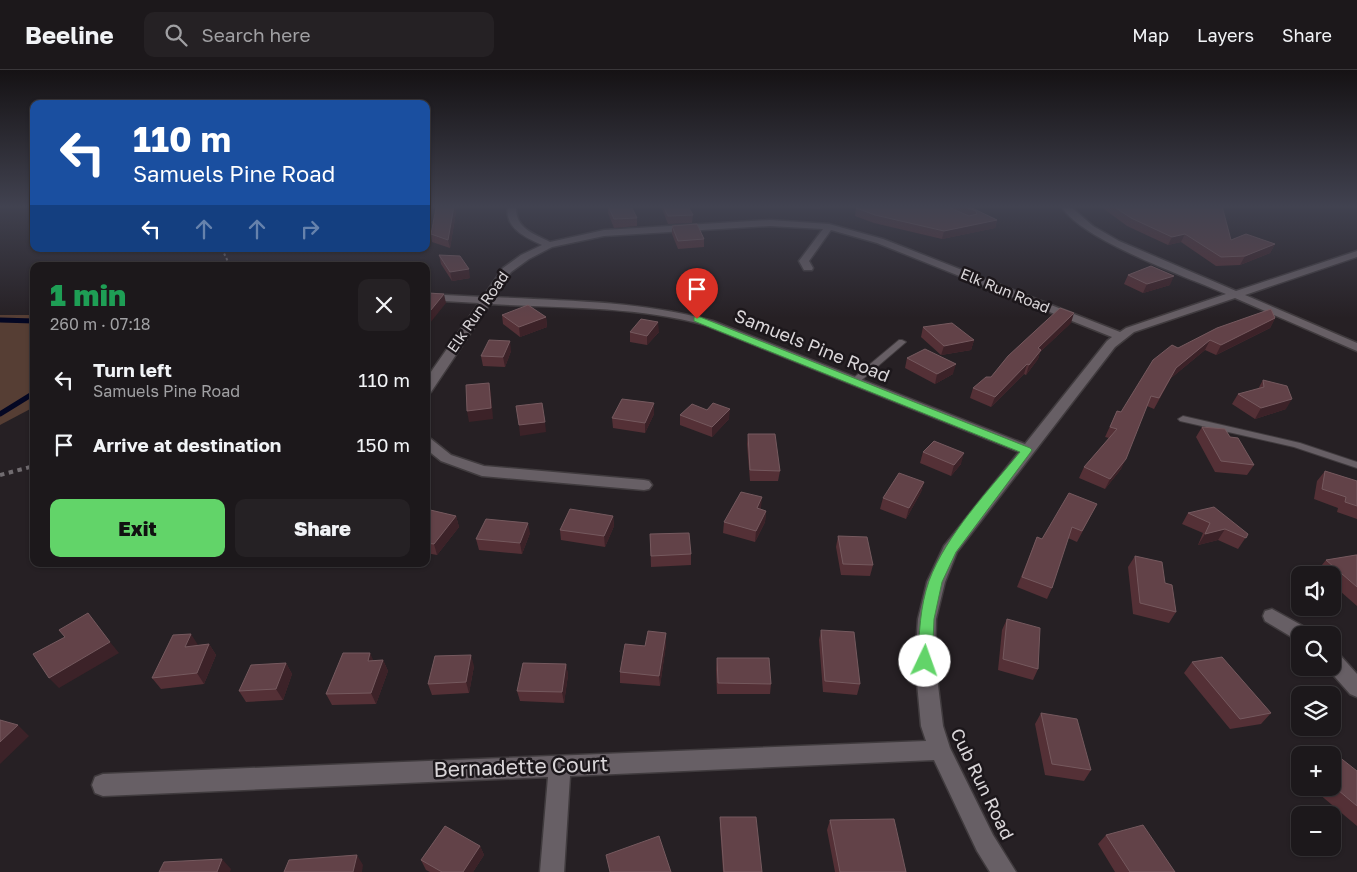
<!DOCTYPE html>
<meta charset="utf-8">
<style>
body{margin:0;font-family:"Golos Text",sans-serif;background:#252124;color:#f1f3f6;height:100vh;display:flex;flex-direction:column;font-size:19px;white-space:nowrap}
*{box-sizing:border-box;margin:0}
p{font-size:16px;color:#a0a0a3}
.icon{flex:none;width:28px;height:28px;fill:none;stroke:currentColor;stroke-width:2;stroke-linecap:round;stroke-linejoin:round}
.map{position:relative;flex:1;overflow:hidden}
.sheet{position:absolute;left:30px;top:192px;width:400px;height:305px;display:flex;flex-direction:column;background:#1c181b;border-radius:10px;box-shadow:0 1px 4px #0004,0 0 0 1px #3a373a}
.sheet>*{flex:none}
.hud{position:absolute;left:30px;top:30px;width:400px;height:152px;border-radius:10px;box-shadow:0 1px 4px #0004,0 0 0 1px #3a373a;background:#1a4fa0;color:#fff;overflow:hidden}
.buttons{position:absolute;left:1291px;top:496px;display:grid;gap:10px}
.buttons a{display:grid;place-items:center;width:50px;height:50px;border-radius:10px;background:#1c181b;box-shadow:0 1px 4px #0004,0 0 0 1px #3a373a;font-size:25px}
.pin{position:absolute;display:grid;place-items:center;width:42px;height:42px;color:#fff;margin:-51px -21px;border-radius:50% 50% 50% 0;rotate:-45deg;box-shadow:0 0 5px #0007}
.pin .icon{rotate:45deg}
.me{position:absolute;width:55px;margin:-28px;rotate:3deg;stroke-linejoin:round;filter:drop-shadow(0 0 4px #0008)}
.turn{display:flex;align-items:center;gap:18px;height:105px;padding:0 20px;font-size:22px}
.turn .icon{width:65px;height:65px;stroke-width:2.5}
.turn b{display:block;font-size:35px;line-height:42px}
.lanes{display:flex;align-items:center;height:48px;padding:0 20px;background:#0003;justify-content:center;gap:25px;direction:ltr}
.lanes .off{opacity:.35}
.round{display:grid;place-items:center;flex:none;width:52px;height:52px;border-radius:10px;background:#252124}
.headline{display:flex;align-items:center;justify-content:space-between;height:85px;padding:0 20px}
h1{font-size:30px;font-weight:800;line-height:38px;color:#1e9e55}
.action{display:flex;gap:10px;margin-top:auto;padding:10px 20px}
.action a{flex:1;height:58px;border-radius:10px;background:#62d469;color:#111;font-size:20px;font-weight:800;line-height:58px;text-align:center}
.action a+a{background:#252124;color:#f1f3f6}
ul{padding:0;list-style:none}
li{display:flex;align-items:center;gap:15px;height:65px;padding:0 20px}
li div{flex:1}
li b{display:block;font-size:19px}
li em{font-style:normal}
header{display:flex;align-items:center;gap:30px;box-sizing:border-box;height:70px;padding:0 25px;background:#1c181b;border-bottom:1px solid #3a373a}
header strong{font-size:24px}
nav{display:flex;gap:28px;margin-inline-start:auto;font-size:18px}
.search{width:350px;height:45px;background:#252124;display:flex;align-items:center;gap:12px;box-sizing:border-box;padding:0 18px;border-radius:10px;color:#a0a0a3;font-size:19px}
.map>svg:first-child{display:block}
</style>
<header>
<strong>Beeline</strong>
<div class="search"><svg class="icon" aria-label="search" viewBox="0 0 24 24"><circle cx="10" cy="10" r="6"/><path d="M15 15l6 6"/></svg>Search here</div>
<nav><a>Map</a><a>Layers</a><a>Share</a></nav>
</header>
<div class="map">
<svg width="1357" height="802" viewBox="0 0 1357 802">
<rect width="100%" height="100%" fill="#262024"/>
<!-- green -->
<path fill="#563e34" d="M0,245H34V337L0,355Z"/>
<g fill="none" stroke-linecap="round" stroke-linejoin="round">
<!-- stream -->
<path stroke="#040723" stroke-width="5" d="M0,250L34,251
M0,344L34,323"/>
<!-- lane casing -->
<g stroke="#403b3e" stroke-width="2">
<path id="lane" d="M899,270H902L906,272L857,314H851L850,312L851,310Z
M1183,346L1300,373L1357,392V398L1294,377L1180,351L1178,349Z"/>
</g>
<!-- street casing -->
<g stroke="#403b3e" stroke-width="3">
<path id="street" d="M508,136H516C515,158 532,163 550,172L604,160L770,150L829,154L883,169L1120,262L1126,258L1226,224C1187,207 1081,170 1061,136H1070L1093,156L1119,171L1236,221L1357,181V187L1245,225L1357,273V281L1235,228L1134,262L1115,277L957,482L945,512L936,549L935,591L943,656L950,678L993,765L1016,802H990L977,781L934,690L570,706L564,802H540L548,707L103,726L95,723L92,715L95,707L103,704L926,671L921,656L915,591L918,549L927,512L944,476L1019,382L705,255C636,236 561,238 490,234L431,322L426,323V309L479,233L426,230V224L483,227L503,198L521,185L542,175C525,167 504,158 508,136ZM770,156L823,159L799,191L804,200H812L813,198L809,191L831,160L877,173L1112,267L1107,271L1025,374L713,251C642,231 567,231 494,227L511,202L529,189L552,177L604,166Z
M426,368L431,369L451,385L484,396L644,410L649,411L652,415L649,419L644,420L482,406L441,391L426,379Z
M1272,539L1310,560L1312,565H1300V572L1265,551L1263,546L1265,541Z
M1332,582L1339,584L1357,604V627L1350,624L1327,598H1332Z"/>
</g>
<!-- path-far1 -->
<path stroke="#716c70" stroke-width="2" stroke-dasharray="2.5 2.5" stroke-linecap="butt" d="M222,179L230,196"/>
<!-- path -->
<path stroke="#716c70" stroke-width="4" stroke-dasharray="4.5 4.5" stroke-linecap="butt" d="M0,405L34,396"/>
<!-- lane -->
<use href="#lane" fill="#675f65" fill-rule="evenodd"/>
<!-- street -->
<use href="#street" fill="#675f65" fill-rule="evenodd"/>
</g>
<!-- wall -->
<path fill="#543036" d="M457,136L450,178L432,172L431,164Z
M608,136L637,148V156L614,158L608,143Z
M661,136H688L693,145L692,153L668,154L662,139Z
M773,136H821L820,139Z
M859,136H968L997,150L995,158L942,169L874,153L855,146L856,138Z
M1100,136H1226L1224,138H1222L1231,170L1275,174L1270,183L1240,195L1216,196L1181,172L1168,175L1127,156Z
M672,156L704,169V177L678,179L672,164Z
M439,185L470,208L452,211L441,194Z
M1128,205L1170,215L1143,223L1124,214Z
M502,245L546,247L547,257L520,267L503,254Z
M1275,248L1270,258L1216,285L1205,280L1171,308L1154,339L1147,336L1121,399L1105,419L1079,408L1084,397L1109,368L1105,367L1117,341L1121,342L1178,278Z
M1071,253L1040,282L1038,289L1026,305L1024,304L991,337L970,328L973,318L991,307Z
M923,257L974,270L971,280L941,285L921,267Z
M630,262H659L647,275L630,272Z
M511,281L505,297L483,296L481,286Z
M907,288L953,304L935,314L905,298Z
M1263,310L1286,339L1255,349L1232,334L1238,324L1258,319Z
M654,344L645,363L613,358L612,348Z
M680,345L729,349L712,367L680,355Z
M1202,357L1230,367L1254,395L1247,405L1215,402L1196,367Z
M748,364L780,401L778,411H750L747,374Z
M923,382L961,394L951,406L920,393Z
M1325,401L1357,411V449L1337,442L1338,438L1314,429L1317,411Z
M924,412L921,422L906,449L880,439L883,428Z
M1097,434L1077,472L1068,468L1052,518L1047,529L1017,517L1037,467L1042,469Z
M761,438V440L766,441L765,452L755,472L723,463L724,452Z
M426,439L456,446L459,457L437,485L426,483Z
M1188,443L1248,464L1238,479L1218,470L1198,475L1203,463L1182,454Z
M613,446L614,456L605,477L561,470L560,460Z
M530,463L522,484L479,480L476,469Z
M650,464L691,484V495L651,497Z
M838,466L873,495L870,506L841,505L836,477Z
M1357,485V536L1332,514V505H1322L1317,501L1326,490Z
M1135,486L1165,513L1176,542L1169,553L1133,544L1128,497Z
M1007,549L1038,599L1033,610L998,600L1002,560Z
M821,560L860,614L857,625L823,622L819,570Z
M209,574L216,585L204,614L161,619L152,608L198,575Z
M666,574L660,616L620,613V602Z
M717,588L771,614L770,624H717L716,599Z
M383,590L388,601L376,634L332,635L326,624L373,591Z
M1192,592L1271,643L1261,654L1230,659L1184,603Z
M286,593L292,604L283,630L246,632L239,621Z
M566,594L568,605L564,633L520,631L517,621Z
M474,596L469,623L432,625L428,614Z
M1041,643L1091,700L1084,711L1045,705L1035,654Z
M1332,685L1357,701V756L1312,718H1332Z
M1300,700V708L1296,704Z
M720,747L762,802H723L720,757Z
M830,750L906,802H835L827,760Z
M1106,765L1175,802H1115L1098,774Z
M480,776L484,785L473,802H430L426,800L421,790Z"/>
<!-- shaded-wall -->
<path fill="#3c2228" d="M454,136H457L450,178L448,170Z
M997,150L995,158L942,169L944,161Z
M1185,164L1181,172L1168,175L1172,167Z
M1275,174L1270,183L1240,195L1245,186Z
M469,199L470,208L452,211L450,202Z
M1174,206L1170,215L1143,223L1147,214Z
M444,224L446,233L426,258V246Z
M1074,243L1071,253L1040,282L1038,289L1026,305L1029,295L1038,278Z
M546,247L547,257L520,267L519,257Z
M1275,248L1270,258L1216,285L1221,275Z
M658,252L659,262L647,275V266Z
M974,270L971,280L941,285L944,276Z
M1210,270L1205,280L1171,308L1154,339L1176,298Z
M510,271L511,281L505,297L503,287Z
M956,294L953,304L935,314L937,304Z
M1027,294L1024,304L991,337L995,327Z
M489,313L491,323L493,349L469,352L467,341Z
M1292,329L1286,339L1255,349L1261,338Z
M654,333V344L645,363V353Z
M730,339L729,349L712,367V357Z
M545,352L546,362L520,366L519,355Z
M964,383L961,394L951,406L954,395Z
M1126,389L1121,399L1105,419L1110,409Z
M924,412L921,422L906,449L909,438Z
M762,427L761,438L756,449L757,438Z
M766,441L765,452L755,472L756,461Z
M456,446L459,457L437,485L434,474Z
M613,446L614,456L605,477L604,466Z
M528,453L530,463L522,484L520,473Z
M1225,459L1218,470L1198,475L1205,464Z
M666,563V574L660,616L659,606Z
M191,564L198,575L192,587L185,577Z
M110,572L119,583L59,618L49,608Z
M209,574L216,585L204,614L197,603Z
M370,583L375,594L368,591Z
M471,585L474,596L469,623L466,612Z
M383,590L388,601L376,634L371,623Z
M286,593L292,604L283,630L276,619Z
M566,594L568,605L564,633L562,622Z
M18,655L29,666L0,694V672Z
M480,776L484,785L473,802H463Z
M357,785L363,795L362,802H353Z
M222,789L231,799L230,802H217Z"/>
<!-- building -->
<path fill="#624248" stroke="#75595e" d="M438,136H454L448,170L431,164L436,138Z
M608,136H631L637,148L614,149Z
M663,136H688L693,145L668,146Z
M859,136H946L969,146L977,144L976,141L962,136H968L997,150L944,161L875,145L856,138Z
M1113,136H1222L1231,170L1246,164L1275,174L1245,186L1221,187L1185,164L1172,167L1131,148Z
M697,154L704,169L678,171L672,156Z
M439,185L460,186L469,199L450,202Z
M1151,196L1174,206L1147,214L1128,205Z
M428,223L444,224L426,246V224Z
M528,235L546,247L519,257L502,245Z
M1060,238L1074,243L1038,278L1041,280L1029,295L1027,294L995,327L973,318L986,307H991L1008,286Z
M1271,239L1275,248L1221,275L1210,270L1176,298L1159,328L1151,326L1126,389L1110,409L1084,397L1117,359L1110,357L1117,341L1121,342L1153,290L1172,275L1178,278L1217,258Z
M641,249L658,252L647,266L630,262Z
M952,253L974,270L944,276L923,257Z
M489,270L510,271L503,287L481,286Z
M925,279L956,294L937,304L907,288Z
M1263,310L1287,316L1292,329L1261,338L1238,324L1264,317Z
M489,313L491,338L467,341L466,315Z
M622,329L654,333L645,353L612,348Z
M542,333L545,352L519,355L516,336Z
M713,333L730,339L712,357L680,345L692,334L707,340Z
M1202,357L1225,359L1230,367L1238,368L1254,395L1221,391Z
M748,364H775L780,401L750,400Z
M934,371L964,383L954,395L923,382Z
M1325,401L1357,411V436L1345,432L1346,427L1322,419Z
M899,403L924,412L909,438L883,428Z
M741,422L762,427L757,438L766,441L756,461L724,452Z
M1069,423L1097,434L1082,461L1072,457L1052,518L1022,507L1037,467L1042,469Z
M1214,437L1248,464L1246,468L1225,459L1205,464L1210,453L1188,443Z
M426,439L456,446L434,474L426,473Z
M570,439L613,446L604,466L560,460Z
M486,449L528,453L520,473L476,469Z
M689,463L691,484L651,486L650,464Z
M838,466L867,467L873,495L843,494Z
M1356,485H1357V517L1326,490Z
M1135,486L1162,492L1165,513L1172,515L1176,542L1140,533Z
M88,543L110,572L49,608L33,584L65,567L59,560Z
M1007,549L1040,558L1038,599L1003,589Z
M821,560L854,562L860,614L825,611Z
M648,561L666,563L659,606L620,602L625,574L645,576Z
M191,564L185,577L209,574L197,603L152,608L173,565Z
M343,583H370L368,591L383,590L371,623L326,624Z
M471,585L466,612L428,614L435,586Z
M1222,587L1271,643L1240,649L1192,592Z
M717,588H769L771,614L718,613Z
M286,593L276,619L239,621L251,595Z
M523,593L566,594L562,622L517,621Z
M1041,643L1077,649L1091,700L1052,694Z
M0,650L18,655L0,672Z
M1329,679L1357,701V736L1332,715V685H1320Z
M720,747H756L762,802H724Z
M894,749L906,802H840L830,750Z
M1143,755L1175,802H1130L1106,765Z
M445,756L480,776L463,802H442L421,790Z
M659,766L671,802H610L606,785Z
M357,785L353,802H284L289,790Z
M222,789L217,802H159L164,792Z"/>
<!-- sky -->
<linearGradient id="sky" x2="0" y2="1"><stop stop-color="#151214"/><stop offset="0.55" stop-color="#414250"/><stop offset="1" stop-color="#414250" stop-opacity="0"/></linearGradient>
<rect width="1357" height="248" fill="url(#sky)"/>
<!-- route -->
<path fill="#62d469" stroke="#408a44" d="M694,247H700L1030,378L1032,380L1030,383L956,482L942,512L934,549L932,591L930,596L925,597L920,596L918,591C919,564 920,537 929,511C946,465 989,420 1020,382L694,251Z"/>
<g text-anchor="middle" stroke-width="5" stroke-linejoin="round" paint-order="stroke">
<!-- far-street labels -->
<g font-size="15" fill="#dad6d9" stroke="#1c171b">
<text transform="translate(1005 221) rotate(22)" y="5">Elk Run Road</text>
<text transform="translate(478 242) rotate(-55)" y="5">Elk Run Road</text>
</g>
<!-- street labels -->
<g font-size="18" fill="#dad6d9" stroke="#1c171b">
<text transform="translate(812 276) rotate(22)" y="6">Samuels Pine Road</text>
<text transform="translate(982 714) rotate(64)" y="6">Cub Run Road</text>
</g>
<!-- near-street labels -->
<g font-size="21" fill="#dad6d9" stroke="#1c171b">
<text transform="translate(521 697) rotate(-2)" y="7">Bernadette Court</text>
</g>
</g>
</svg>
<div class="buttons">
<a><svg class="icon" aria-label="sound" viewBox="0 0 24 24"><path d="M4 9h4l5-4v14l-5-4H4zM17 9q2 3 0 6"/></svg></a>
<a><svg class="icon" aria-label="search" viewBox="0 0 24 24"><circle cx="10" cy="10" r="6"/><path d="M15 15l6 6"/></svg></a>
<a><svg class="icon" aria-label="layers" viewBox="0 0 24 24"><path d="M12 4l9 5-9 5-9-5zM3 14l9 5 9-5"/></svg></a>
<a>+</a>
<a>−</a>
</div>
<div class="pin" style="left:697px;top:249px;background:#d93025"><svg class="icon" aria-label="arrive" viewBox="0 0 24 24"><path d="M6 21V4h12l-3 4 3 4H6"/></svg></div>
<svg class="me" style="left:925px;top:591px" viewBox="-20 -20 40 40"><circle r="19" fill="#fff"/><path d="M0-13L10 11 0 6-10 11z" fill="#62d469"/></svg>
<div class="hud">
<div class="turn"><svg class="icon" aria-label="left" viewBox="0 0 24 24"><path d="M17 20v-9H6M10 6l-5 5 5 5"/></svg><div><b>110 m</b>Samuels Pine Road</div></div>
<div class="lanes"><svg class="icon" aria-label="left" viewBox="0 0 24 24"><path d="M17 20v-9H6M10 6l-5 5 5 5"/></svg><svg class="icon off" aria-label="ahead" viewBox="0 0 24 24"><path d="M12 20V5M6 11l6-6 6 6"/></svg><svg class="icon off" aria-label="ahead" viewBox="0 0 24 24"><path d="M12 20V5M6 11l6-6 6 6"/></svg><svg class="icon off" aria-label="right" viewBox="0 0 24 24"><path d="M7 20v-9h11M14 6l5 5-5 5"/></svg></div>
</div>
<section class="sheet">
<div class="headline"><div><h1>1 min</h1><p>260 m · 07:18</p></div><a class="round"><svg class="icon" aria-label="close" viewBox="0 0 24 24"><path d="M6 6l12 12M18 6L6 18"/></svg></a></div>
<ul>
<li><svg class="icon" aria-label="left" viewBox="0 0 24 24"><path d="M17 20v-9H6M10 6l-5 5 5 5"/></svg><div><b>Turn left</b><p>Samuels Pine Road</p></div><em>110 m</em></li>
<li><svg class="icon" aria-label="arrive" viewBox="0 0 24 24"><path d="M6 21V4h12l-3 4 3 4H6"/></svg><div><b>Arrive at destination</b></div><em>150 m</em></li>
</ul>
<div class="action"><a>Exit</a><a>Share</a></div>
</section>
</div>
